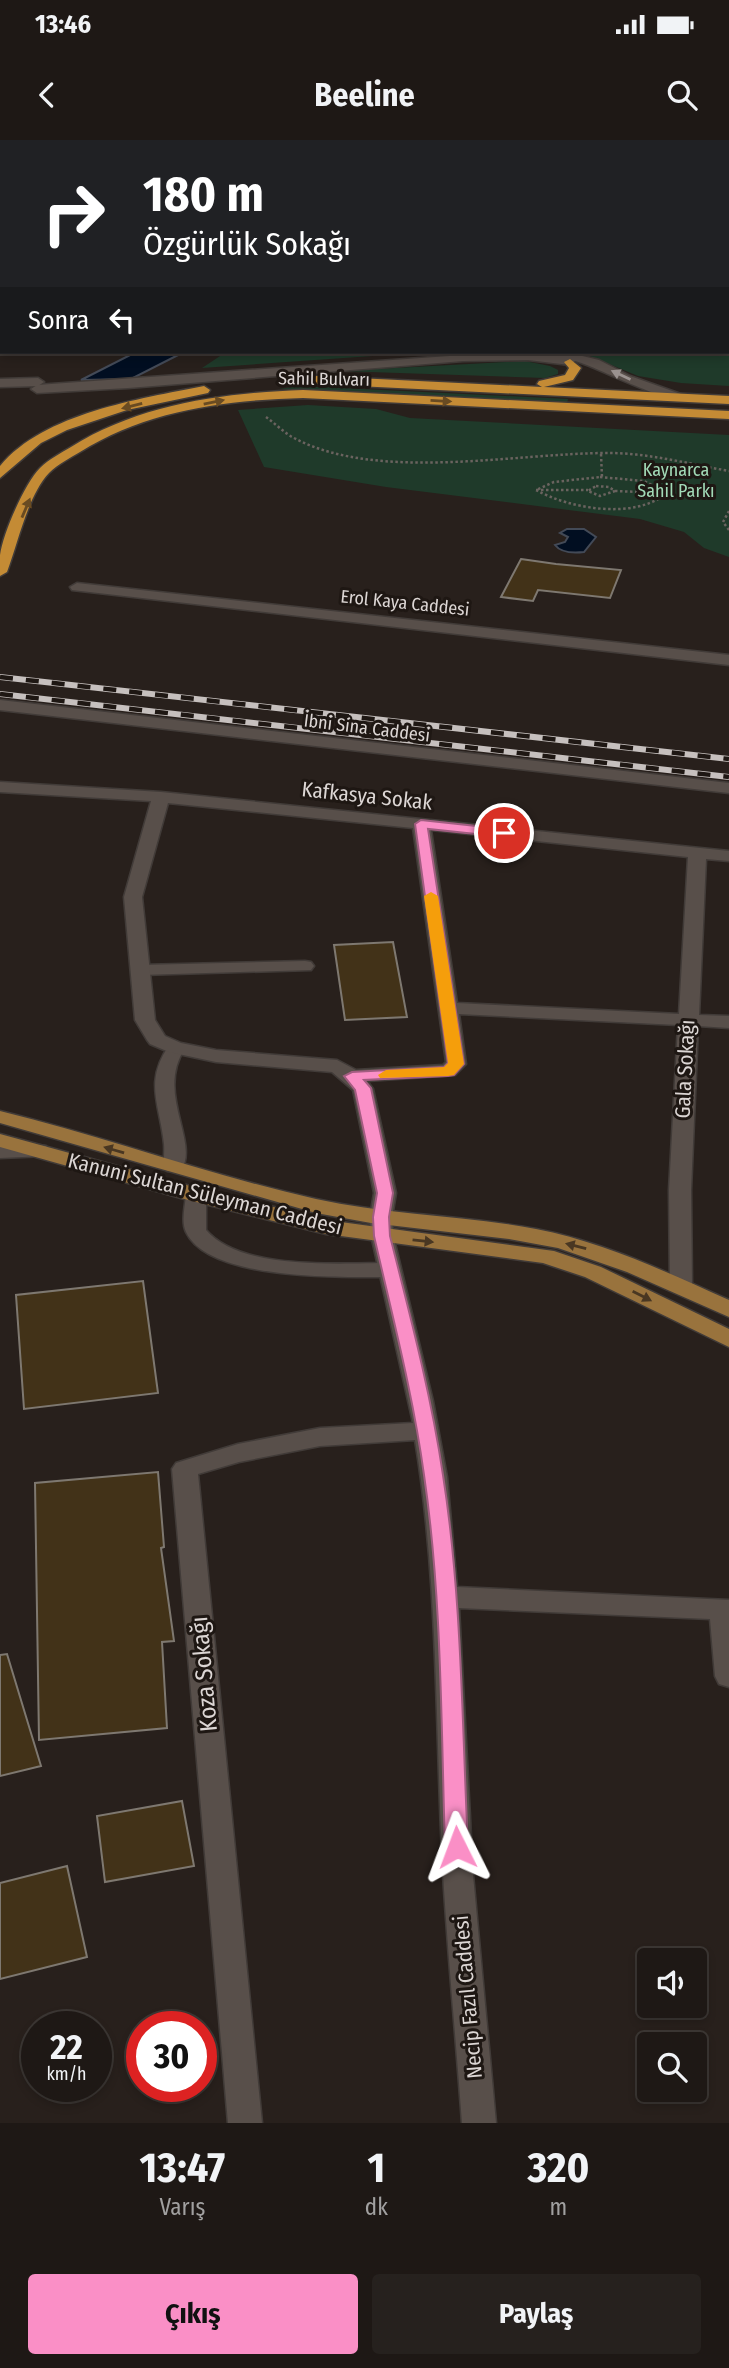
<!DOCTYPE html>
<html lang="tr">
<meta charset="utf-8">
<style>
body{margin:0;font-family:"Fira Sans Condensed",sans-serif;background:#26211e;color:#f1f3f6;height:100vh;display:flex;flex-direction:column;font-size:26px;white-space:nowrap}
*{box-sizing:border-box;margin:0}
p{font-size:23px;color:#a1a0a0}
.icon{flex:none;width:38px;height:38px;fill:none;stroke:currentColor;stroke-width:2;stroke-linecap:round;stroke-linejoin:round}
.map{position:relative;height:1983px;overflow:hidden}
.drawer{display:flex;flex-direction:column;background:#1e1815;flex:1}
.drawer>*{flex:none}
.banner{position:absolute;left:0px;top:0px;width:730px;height:214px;box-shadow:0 4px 10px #0003,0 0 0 2px #3c3734;background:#202124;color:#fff;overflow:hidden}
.fabs{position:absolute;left:637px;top:1808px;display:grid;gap:14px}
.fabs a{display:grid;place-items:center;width:70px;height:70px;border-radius:7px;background:#1e1815;box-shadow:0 4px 10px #0003,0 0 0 2px #3c3734;font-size:35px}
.speed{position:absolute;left:21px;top:1871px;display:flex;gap:14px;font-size:35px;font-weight:700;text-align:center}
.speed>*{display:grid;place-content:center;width:91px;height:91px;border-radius:50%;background:#1e1815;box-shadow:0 4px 10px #0003,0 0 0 2px #3c3734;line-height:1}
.speed small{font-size:18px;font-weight:400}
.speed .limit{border:10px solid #d22;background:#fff;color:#111}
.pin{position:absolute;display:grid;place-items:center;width:60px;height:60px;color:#fff;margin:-30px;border:4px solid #fff;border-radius:50%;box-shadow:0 2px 7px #0007}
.me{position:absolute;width:77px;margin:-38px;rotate:357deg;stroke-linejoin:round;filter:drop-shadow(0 0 5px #0008)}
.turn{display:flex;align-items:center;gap:24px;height:147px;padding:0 28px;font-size:32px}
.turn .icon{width:91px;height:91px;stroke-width:2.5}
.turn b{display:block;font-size:49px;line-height:60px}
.then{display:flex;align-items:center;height:66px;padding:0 28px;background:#0003;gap:14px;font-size:26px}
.eta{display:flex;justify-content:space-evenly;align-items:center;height:119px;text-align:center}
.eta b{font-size:42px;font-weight:700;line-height:49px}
.primary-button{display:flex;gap:14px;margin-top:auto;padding:14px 28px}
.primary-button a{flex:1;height:80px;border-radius:7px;background:#fa8fc6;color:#111;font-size:28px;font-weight:700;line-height:80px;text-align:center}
.primary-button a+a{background:#26211e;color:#f1f3f6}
.status{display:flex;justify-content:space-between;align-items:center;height:49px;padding:0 35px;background:#1e1815;direction:ltr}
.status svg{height:19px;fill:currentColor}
header{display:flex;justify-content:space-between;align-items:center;height:91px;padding:0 28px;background:#1e1815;font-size:32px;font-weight:700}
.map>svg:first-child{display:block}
</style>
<div class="status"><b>13:46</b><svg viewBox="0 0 49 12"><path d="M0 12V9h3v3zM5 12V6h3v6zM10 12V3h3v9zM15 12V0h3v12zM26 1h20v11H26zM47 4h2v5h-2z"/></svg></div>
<header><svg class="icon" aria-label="back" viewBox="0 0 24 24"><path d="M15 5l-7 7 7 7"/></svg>Beeline<svg class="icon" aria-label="search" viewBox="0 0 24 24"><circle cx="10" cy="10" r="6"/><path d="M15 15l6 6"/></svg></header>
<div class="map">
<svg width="729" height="1983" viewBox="0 0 729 1983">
<rect width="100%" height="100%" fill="#28201c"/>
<!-- green -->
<path fill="#1f3a2a" d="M729,210V246L681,243L638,236L580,212L707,215L708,212Z
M255,212H430L202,228L223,214Z
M525,221L550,226L558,230V234L545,238L340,231Z
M299,246L320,247L568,259L567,263L279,249Z
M308,265L376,269L410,278L729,295V417L704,408L684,392L640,379L386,347L264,327L238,270Z"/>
<!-- water -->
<path fill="#010e21" stroke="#434a57" stroke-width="2" d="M234,0H729V195L728,2Z
M136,212H184L131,239L81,240Z
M567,389H584L596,397L584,412C575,413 561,413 555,405L565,402L568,397L560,393Z"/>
<!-- building -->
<path fill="#423218" stroke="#7e7870" stroke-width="2" d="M521,419L556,424L621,430L610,458L538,450L533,461L501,457Z
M393,802L407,877L345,880L334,805Z
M143,1141L158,1253L24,1269L16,1155Z
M158,1332L164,1407L161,1408L174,1501L162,1502L167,1588L39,1600L35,1343Z
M7,1514L41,1626L0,1636V1515Z
M182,1661L194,1726L105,1742L97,1676Z
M67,1726L87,1817L0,1839V1743Z"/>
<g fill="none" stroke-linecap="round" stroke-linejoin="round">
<!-- lane casing -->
<g stroke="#413b38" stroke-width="3">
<path id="lane" d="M305,821L311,822L314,826L311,830L141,835L132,830L141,825Z
M176,903L185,908C155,954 200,1001 181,1031H167C162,1023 165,1014 164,1004C160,964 143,942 170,904Z
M196,1049L203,1051L206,1055V1090C241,1131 340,1123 390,1123L397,1125L400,1130L397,1135L390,1137C343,1137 209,1141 186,1092C181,1082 185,1066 186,1055L189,1051Z"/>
</g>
<!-- street casing -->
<g stroke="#413b38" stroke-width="3">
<path id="street" d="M205,0H213V2H205Z
M0,202H2L0,209Z
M506,212L552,215L551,212H566L599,220L630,236L692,258C676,270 597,226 575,221L570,225L528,220L463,221L128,248L37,253L31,249L37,245Z
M77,443L729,515V525L72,450L70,447Z
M0,642L161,652L729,711V721L706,719L699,875L729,876V888L698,886L691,1050L692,1146L689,1151L681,1153L673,1151L670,1146L669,1050L678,885L459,874L466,924L455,935L367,941L373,949L396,1053L392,1077L393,1095L433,1261L447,1337L457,1447L729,1460V1547L719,1544L715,1536L710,1479L459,1468L473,1735L496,1983H462C456,1900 448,1817 443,1734C435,1590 439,1443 415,1300L320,1306L239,1322L198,1334L262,1983H228L172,1329L176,1323L238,1304L320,1288L413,1283L371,1095L370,1077L374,1053L353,950L332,932L216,922L169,912L150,904L147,900L135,880L124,757L151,661L0,652ZM168,663L413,688L446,922L443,925L356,930L337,920L216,910L181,903L165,896L155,880L142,757ZM431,690L688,717L679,874L457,863Z
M38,1005L46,1006L49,1011L46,1016L0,1018V1006Z"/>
</g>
<!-- secondary casing -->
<g stroke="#413b38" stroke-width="3">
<path id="secondary" d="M0,239L38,238L44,242L38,246L0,247Z
M0,560L729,643V653L0,570Z"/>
</g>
<!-- primary casing -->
<g stroke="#413b38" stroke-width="3">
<path id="primary" d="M0,971C106,997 209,1035 316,1059C388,1075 463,1075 536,1089C604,1102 666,1132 729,1160V1177L627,1132L558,1108L509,1099L371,1083L316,1073L0,983Z
M0,994L201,1049L326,1080L554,1111L601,1127L729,1189V1207L585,1137L543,1123L326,1094L188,1060L0,1007Z"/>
</g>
<!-- highway casing -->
<g stroke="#413b38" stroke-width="3">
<path id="highway" d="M570,219L581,228L573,240L544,247L729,256V264L316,244L310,240L316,236L542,247L537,244L539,241L565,235L569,228L564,222Z
M204,246L210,250L208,253L127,270L67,290L41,303L0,338V326C44,273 139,259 204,246Z
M303,250L729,271V279L303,258C226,260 147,270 80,312C70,318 58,324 49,333C28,355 18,403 7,432L0,436C0,429 0,422 0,415C3,393 25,343 40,328C49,319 61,313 71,307C140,264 223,253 303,250Z"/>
</g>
<!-- path -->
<path stroke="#6a635f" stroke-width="2.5" stroke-dasharray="2.5 2.5" stroke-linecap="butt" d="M266,277C276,284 285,294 296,299C379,342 516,313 608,313C649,313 689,324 729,331
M601,314L602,337
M600,337L644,341L667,353C635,380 570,369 536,350L554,342Z
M596,346L609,347L615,351L600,356L588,351Z
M536,350H588
M615,351L666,353
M729,371L723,382L729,390"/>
<!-- lane -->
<use href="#lane" fill="#584f4a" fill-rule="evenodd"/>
<!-- street -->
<use href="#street" fill="#584f4a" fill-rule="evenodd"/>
<!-- secondary -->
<use href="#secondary" fill="#584f4a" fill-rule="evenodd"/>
<!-- primary -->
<use href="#primary" fill="#99733d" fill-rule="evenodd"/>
<!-- highway -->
<use href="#highway" fill="#c48b35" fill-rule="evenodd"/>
<!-- rail casing -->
<g stroke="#c6c0be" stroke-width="6">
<path id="rail" d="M0,537L729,619
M0,554L729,637"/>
</g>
<!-- rail -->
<use href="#rail" stroke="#1e1713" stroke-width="4.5" stroke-dasharray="13" stroke-linecap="butt"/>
</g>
<!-- one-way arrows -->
<defs><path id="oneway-solid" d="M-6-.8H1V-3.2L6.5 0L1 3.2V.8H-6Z" transform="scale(1.75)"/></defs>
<use fill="#9a928f" href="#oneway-solid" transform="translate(621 235) rotate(-155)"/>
<g fill="#694b22">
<use href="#oneway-solid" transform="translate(441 261) rotate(3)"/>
<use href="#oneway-solid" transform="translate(214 262) rotate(-11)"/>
<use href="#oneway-solid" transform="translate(132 266) rotate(166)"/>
<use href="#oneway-solid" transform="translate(26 368) rotate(-67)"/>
</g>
<g fill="#493722">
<use href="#oneway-solid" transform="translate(114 1010) rotate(-164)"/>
<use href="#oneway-solid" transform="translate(423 1101) rotate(6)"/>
<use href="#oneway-solid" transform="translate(576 1106) rotate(-166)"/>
<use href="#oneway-solid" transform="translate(642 1156) rotate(27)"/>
</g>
<!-- route -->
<path fill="#fa8fc6" stroke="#a25d81" stroke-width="2" d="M421,680L504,689L510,693L504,697L428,689L464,924L454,935L448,936L364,940L371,948L393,1053L389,1077L390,1096C410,1175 431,1254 443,1335C462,1456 462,1584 468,1707L465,1714L457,1717L449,1714L445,1707C441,1584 442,1457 424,1335C413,1254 392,1175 374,1096L373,1077L377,1053L355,950L344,936L352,932L444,927L448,923L415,684Z"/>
<!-- slow -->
<path fill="#f59e0b" d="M431,752L438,756L464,924L454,935L448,936L380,938L378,935L386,930L444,927L448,923L424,756Z"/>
<g text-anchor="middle" stroke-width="6" stroke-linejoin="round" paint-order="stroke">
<!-- far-street labels -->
<g font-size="18" fill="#dcd6d4" stroke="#1e1713">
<text transform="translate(324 239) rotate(1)" y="6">Sahil Bulvarı</text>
<text transform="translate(405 463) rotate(6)" y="6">Erol Kaya Caddesi</text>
<text transform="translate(367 588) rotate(7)" y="6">İbni Sina Caddesi</text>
</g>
<!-- far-park labels -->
<g font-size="18" fill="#a2dab7" stroke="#1e1713">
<text x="676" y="336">Kaynarca<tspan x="676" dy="21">Sahil Parkı</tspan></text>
</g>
<!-- street labels -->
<g font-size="21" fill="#dcd6d4" stroke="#1e1713">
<text transform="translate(367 656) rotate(6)" y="7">Kafkasya Sokak</text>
<text transform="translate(685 929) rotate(-87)" y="7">Gala Sokağı</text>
<text transform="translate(205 1054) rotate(14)" y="7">Kanuni Sultan Süleyman Caddesi</text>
<text transform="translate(468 1857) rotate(-95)" y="7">Necip Fazıl Caddesi</text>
</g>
<!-- near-street labels -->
<g font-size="24" fill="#dcd6d4" stroke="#1e1713">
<text transform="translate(204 1534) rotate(-95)" y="8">Koza Sokağı</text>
</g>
</g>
</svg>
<div class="fabs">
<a><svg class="icon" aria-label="sound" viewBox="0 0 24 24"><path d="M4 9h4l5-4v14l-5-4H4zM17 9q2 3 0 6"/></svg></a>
<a><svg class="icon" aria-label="search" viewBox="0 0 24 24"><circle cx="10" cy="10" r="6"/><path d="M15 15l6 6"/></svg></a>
</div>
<div class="speed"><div>22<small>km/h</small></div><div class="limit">30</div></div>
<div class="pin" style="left:504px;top:693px;background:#d93025"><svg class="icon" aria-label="arrive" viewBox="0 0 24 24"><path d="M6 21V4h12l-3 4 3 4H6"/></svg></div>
<svg class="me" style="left:457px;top:1707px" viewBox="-20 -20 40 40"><path d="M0-17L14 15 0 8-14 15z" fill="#fa8fc6" stroke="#fff" stroke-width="4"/></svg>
<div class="banner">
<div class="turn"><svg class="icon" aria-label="right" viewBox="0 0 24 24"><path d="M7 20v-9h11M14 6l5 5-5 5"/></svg><div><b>180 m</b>Özgürlük Sokağı</div></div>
<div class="then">Sonra<svg class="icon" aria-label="left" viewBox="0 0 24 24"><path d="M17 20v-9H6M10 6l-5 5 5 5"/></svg></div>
</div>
</div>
<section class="drawer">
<div class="eta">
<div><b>13:47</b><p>Varış</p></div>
<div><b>1</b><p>dk</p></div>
<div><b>320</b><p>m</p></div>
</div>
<div class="primary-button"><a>Çıkış</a><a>Paylaş</a></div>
</section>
